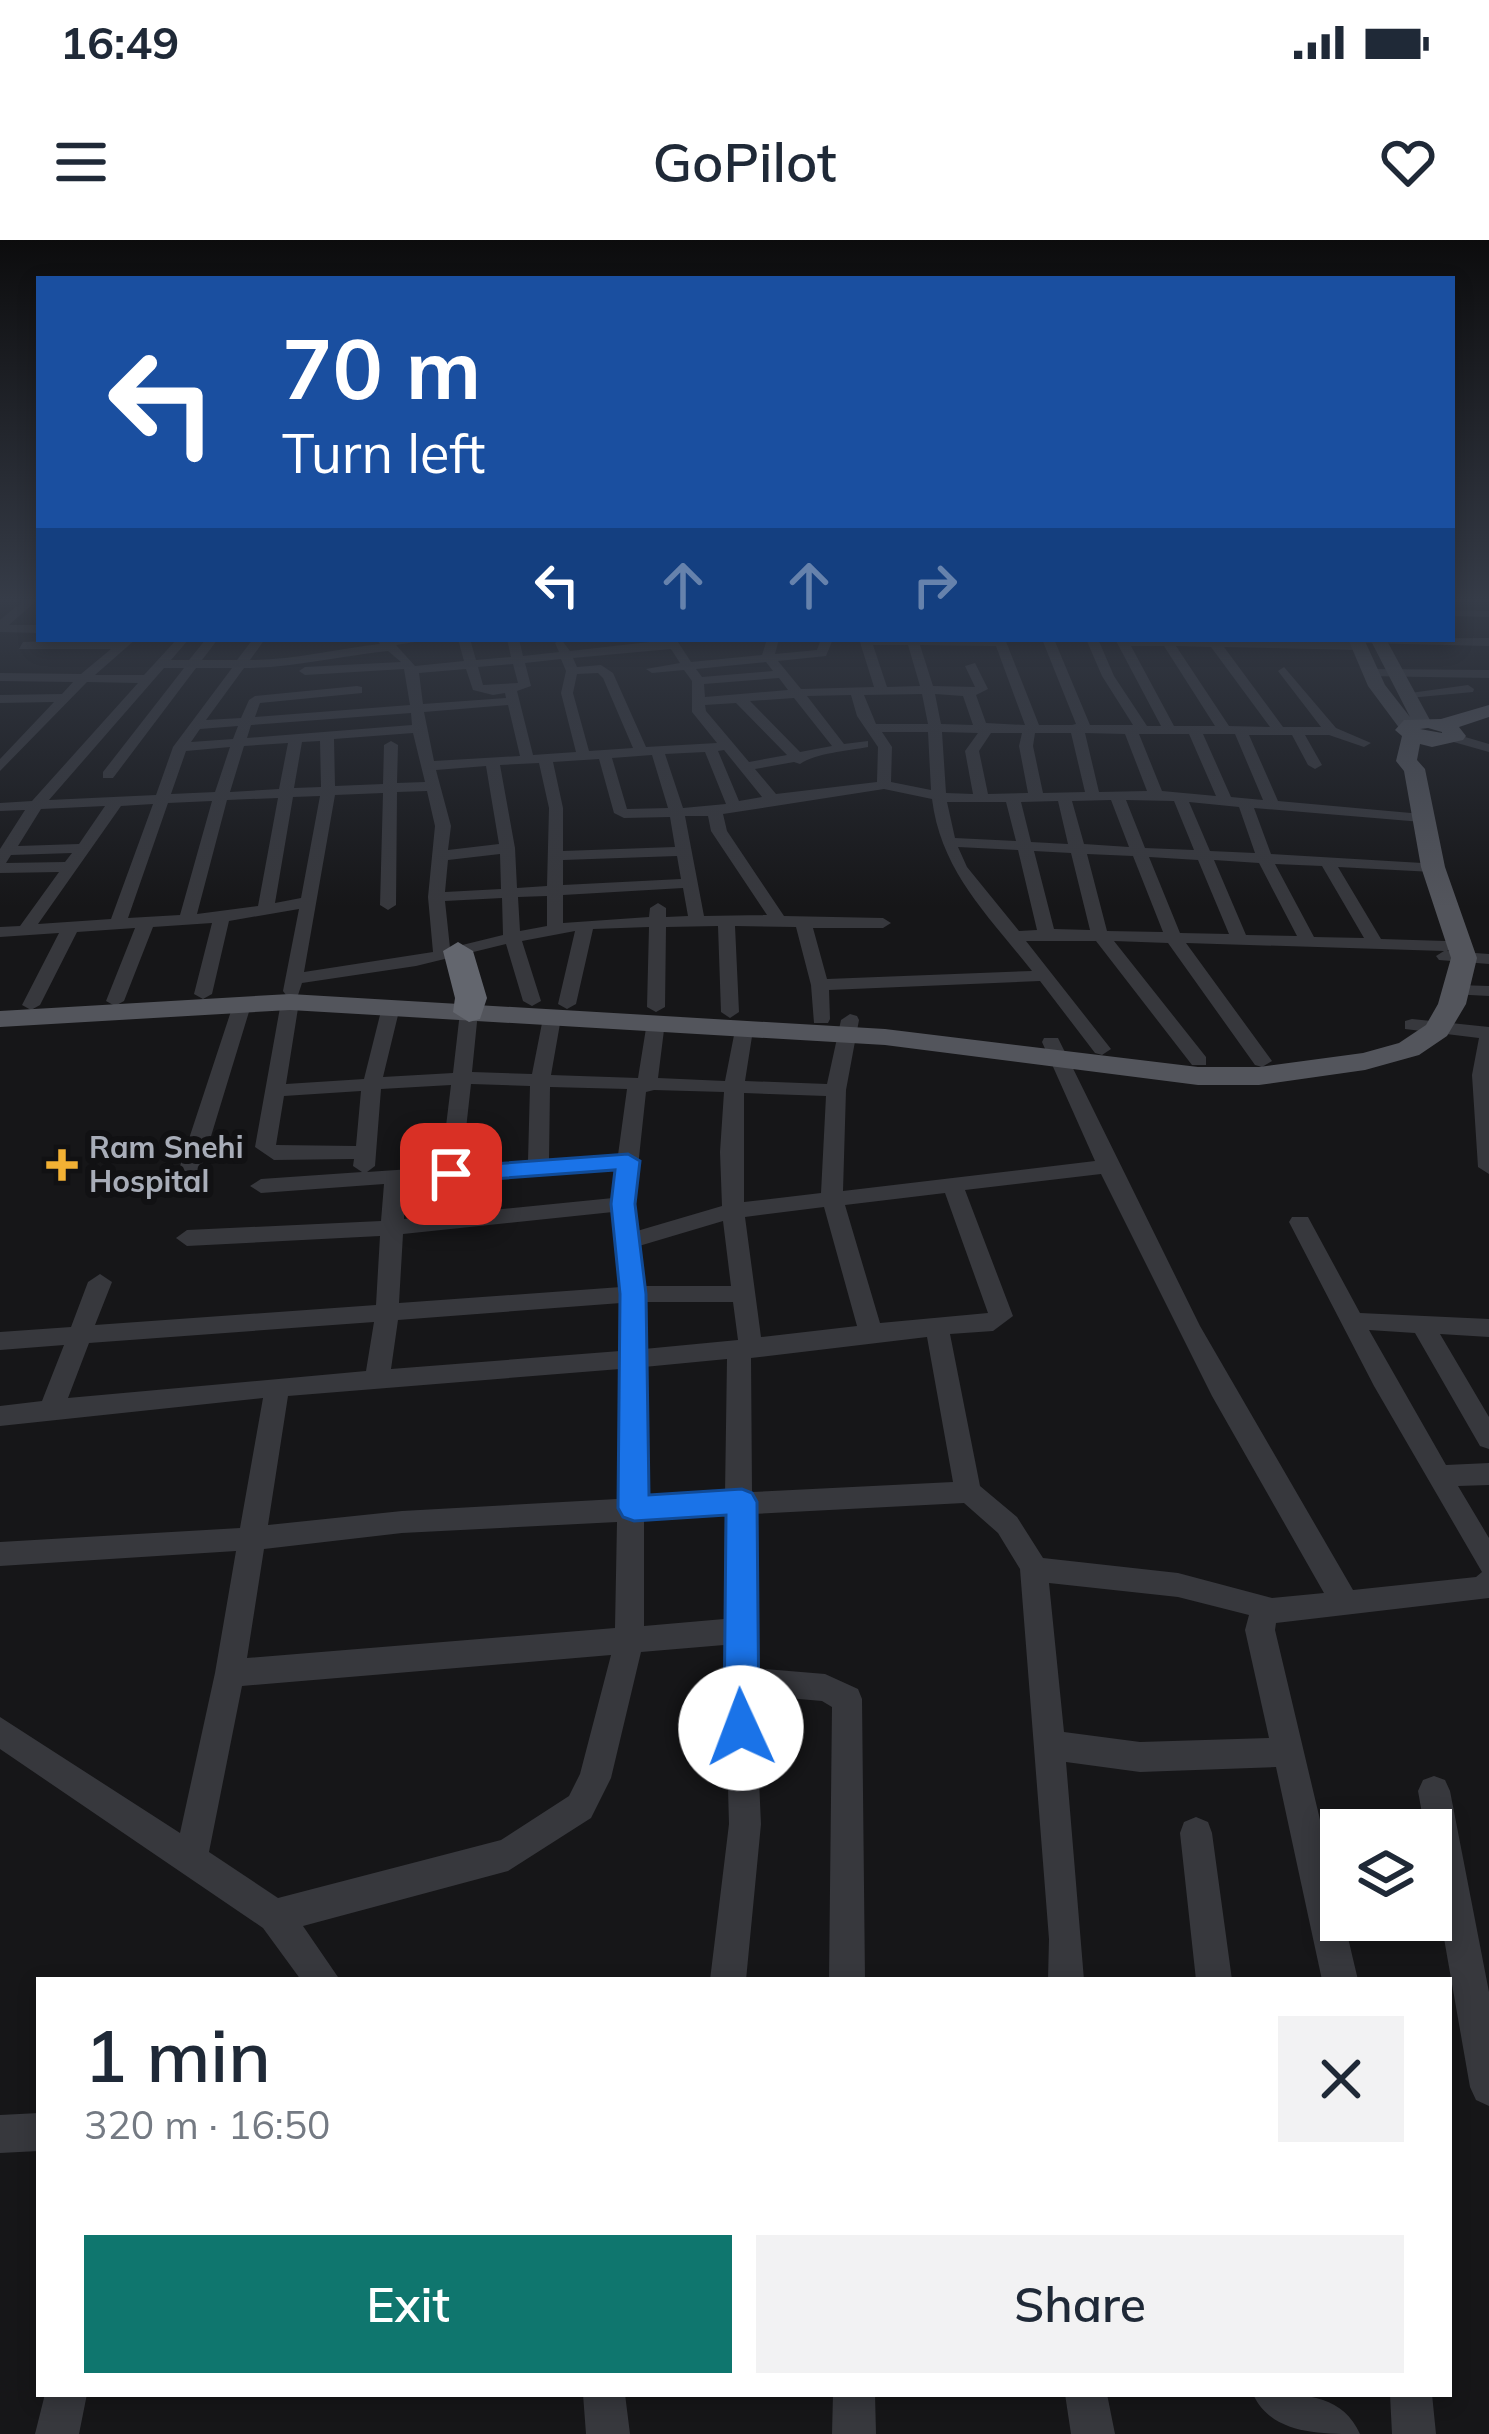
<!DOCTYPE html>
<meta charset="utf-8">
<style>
body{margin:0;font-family:Mulish,sans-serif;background:#f2f2f3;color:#1f2937;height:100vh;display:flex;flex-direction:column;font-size:45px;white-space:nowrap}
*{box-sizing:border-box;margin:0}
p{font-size:39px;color:#747a83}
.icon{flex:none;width:66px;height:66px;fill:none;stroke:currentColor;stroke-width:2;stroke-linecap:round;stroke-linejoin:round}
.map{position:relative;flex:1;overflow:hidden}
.sheet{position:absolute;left:36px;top:1737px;width:1416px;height:420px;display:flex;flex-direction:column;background:#fff;border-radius:0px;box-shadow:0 6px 18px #0003}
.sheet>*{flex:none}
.top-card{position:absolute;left:36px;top:36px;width:1419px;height:366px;border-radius:0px;box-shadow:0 6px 18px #0003;background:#1a4fa0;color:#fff;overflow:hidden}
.tools{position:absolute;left:1320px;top:1569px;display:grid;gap:24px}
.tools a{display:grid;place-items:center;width:132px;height:132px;border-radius:0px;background:#fff;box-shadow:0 6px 18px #0003;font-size:60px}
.pin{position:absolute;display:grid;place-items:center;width:102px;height:102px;color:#fff;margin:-51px;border-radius:24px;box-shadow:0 6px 18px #0006}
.me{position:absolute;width:132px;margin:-66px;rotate:358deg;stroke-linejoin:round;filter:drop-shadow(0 0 9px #0008)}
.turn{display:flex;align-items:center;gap:42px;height:252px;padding:0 48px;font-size:54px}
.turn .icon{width:156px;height:156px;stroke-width:2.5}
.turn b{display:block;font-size:84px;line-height:102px}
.lanes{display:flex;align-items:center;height:114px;padding:0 48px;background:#0003;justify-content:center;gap:60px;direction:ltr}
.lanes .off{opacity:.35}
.round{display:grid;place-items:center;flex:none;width:126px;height:126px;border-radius:0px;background:#f2f2f3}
.overview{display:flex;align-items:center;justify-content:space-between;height:204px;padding:0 48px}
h1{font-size:72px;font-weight:600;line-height:90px}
.action{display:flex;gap:24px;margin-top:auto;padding:24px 48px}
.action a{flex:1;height:138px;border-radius:0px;background:#0f766e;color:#fff;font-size:48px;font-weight:600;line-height:138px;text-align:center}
.action a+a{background:#f2f2f3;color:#1f2937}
.status{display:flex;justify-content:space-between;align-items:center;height:84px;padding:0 60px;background:#fff;direction:ltr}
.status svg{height:33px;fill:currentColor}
header{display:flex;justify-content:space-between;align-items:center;height:156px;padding:0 48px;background:#fff;font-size:54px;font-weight:600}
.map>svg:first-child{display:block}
</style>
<div class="status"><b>16:49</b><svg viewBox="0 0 49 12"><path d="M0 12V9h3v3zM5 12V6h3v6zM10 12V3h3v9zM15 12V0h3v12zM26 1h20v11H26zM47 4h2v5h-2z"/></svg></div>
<header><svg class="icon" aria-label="menu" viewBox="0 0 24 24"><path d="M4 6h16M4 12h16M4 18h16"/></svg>GoPilot<svg class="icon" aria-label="heart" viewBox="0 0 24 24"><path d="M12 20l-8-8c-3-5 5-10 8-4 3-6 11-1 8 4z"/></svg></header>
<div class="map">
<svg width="1489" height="2194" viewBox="0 0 1489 2194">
<rect width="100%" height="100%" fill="#161618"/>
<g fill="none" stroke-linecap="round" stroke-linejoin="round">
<!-- street -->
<path fill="#37383d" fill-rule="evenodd" d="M24,360H37L9,385H39V393L0,392V380Z
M1452,370L1489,371V377L1452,376Z
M1489,398V406L1362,403L1367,406L1361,410L1224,407L1283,487H1321L1278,431L1284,427L1336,488L1371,503L1364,507L1329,495H1305L1322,525L1315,529L1308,525L1292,495H1249L1278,561L1422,574L1429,578L1422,582L1254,568L1271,614L1439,624L1441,627L1433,632L1338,627L1381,699L1446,701L1455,706L1447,711L1489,714V724L1439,720L1436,716L1444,711L1186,703L1272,821L1262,827L1255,825L1168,703L1114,701L1206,817V825H1192L1096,701H1026L1111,809L1102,815L1095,813L1040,741L829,750L830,779L828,783H814L811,745L796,687L735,686L739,772L730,778L721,772L718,686L666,687L665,767L656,772L647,767L649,687L593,689L576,764L567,769L558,764L575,691L522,701L541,761L532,766L523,761L506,704L416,726L302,743L298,755H286L283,751L299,669L229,681L212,754L203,759L194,754L212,683L153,687L124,761L115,766L106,761L135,688L77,692L40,765L31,770L22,765L59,693L0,697V687L20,686L59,632L0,633V609L25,570L0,571V563L32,561L138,443L87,442L0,531V519L54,462L0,463V455L62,454L73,442L0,441V433L81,434L111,409H19L23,402L136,399L95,435H144L177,399H189L171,420H189L206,399H218L202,420H237L253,399H265L250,420C293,420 336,409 380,404L376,399H433L396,405L415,426L464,421L458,399H470L476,420L511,417L507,399H519L523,416L559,412L555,403L561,399L570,411L676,399L691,422L762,415L767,399H779L775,414L817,410L821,399H833L826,416L778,421L801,449L874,447L859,399H1005L1039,485H1072L1076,484L1042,399H1054L1090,485H1133L1102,436L1086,399H1098L1114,436L1147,486H1161L1115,399L1356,402L1351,399ZM873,405H908L920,446L887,447ZM920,405L996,406L1025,485L986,483L976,455L988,449L975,423L965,426L975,447L933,446ZM1131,406H1164L1215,486H1174ZM1176,406L1211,407L1270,487L1229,486ZM671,409L680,423L646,429L652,433L684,430L692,441V472L717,503L646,507L613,433L601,425L577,427L573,418ZM388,411L401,422L305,427L299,431L305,435L404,429L410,465L255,477L260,463L362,453V447L357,446L255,456L249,460L241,478L206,480L244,428C293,428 339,416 388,411ZM561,419L566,431L561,453L576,512L533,515L517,451L531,446L525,423ZM766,422L773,431L702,437L696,429ZM513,424L518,443L483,445L478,427ZM164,428H184L103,532V538H113L196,428H232L173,507L156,555L49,560ZM466,429L473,450L493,455L505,453L506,458L423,464L419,433ZM598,433L603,438L633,508L589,511L573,453L577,434ZM779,438L788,450L705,457L704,444ZM922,454L928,484H876L864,455ZM935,454L963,456L973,485L941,484ZM851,455L857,476L878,507L877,542L776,554L755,529L794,522L800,524C816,513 847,511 868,507V501L844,504L807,456ZM794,458L832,506L800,512L750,461ZM736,463L787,515L749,522L706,471L705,465ZM508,465L520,516L434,521L424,472ZM411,473L412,485L247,498L251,485ZM238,486L233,499L191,502L200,489ZM882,492H928L931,550L891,542L892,507ZM942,492L978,493L965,511L973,554L946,553ZM413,493L425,542L397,543L398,505L391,501L384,505L383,544L335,546L334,499ZM991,493H1022L1019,506L1028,553L988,554L979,511ZM1035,493H1071L1085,552L1043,553L1033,506ZM1085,493L1125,494L1147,551L1099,552ZM1139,494H1189L1216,556L1162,551ZM1203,494H1235L1263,560L1231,557ZM320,501L321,547L294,548L302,502ZM288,503L279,549L230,552L244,506ZM230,507L215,552L171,554L186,511ZM724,510L762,557L739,561L718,511ZM705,512L726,564L683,568L665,514ZM652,515L668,568L627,569L612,518ZM599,519L614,573L624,578L670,577L675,607L563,611V568L553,522ZM539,523L549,568L547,646L517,648L515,608L500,525ZM486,526L499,604L448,610L451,586L436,530ZM884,549L932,559C941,631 987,674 1032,731L827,739L813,688H883L891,683L883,678L784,676L727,591L723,574ZM427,551L435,586L428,657L433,712L304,732L335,555L383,553L380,665L388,670L396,665L397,552ZM320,556L301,658L275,663L293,557ZM278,558L258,666L197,674L227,560ZM1111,560L1129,607L1084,604L1072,561ZM1126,560L1174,561L1194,610L1145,608ZM212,561L180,675L128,678L168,563ZM1058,561L1068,604L1031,602L1021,562ZM947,562H1006L1016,601L955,598ZM1189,562L1239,567L1255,613L1210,611ZM153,564L111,679L38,684L121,566ZM105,566L79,604L18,606L41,569ZM685,576H708L711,591L767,675L704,676ZM958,607L1018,610L1037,690L1019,691L967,627ZM1034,611L1071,613L1090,690L1054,689ZM72,613L65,622L6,623L11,615ZM500,614L501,649L445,652L448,620ZM1087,614L1133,616L1163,692L1107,691ZM677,616L681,639L563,645V620ZM1149,617L1198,620L1229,694L1180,693ZM1214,620L1259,623L1297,696L1246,695ZM1275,624L1322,626L1364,698L1314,697ZM683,648L688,676L666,677V668L658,663L650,668L649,677L563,683V655ZM547,656V686L520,691L518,657ZM502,658L503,695L450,708L445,661Z
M1370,429L1489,430V438L1366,436V430Z
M1468,445L1474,449L1473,452L1409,458L1403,454Z
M1455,494L1489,504V512L1450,501V495Z
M1457,745L1489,746V756L1451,754V746Z
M243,757L252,762L201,929L197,934H183L179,929L234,762Z
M290,757L299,762L286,844L364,839L382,767L391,762L400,767L383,837L453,833L460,772L469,766L478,772L472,832L532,834L543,778L552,772L561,778L551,835L638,838L647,782L656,776L665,782L658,838L725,841L735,790L744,784L753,790L745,841L827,844L841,780L850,774L857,776L859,780L846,850L843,951L1095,921L1042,802L1044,798H1058L1200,1086L1353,1350L1476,1337L1482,1332L1374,1146L1289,982L1292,977H1308L1360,1073L1489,1079V1097L1440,1094L1489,1177V1209L1480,1206L1415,1093L1369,1090L1446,1225L1489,1223V1245L1458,1246L1489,1298V1358L1276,1383L1275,1390L1358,1740H1322L1276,1527L1140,1532L1066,1522L1084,1740H1048L1049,1699L1020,1329L998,1293L964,1263L752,1274L754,1428L825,1434L858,1449L862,1459L865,1740H829L832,1467L822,1461L755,1455L761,1584L746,1740H710L729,1584L724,1405L641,1412L611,1538L591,1578L508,1631L303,1686L340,1740H301L263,1688L0,1509V1477L180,1593L215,1433L236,1311L0,1326V1302L240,1288L263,1158L0,1186V1166L42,1161L64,1105L0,1110V1092L71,1087L88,1042L100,1034L112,1042L95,1085L376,1065L380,996L187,1006L176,998L187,990L381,981L384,944L261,953L250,946L261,939L362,932L353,926L354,919L274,920L255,907L281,762ZM471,844L530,846L528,921L462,925ZM451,845L441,927L367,932L375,926L381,849ZM550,847L627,849L618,915L549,920ZM654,850L724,852L720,912L722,966L637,991L634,964L646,852ZM361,851L356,906L276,905L284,856ZM744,853L826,856L821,953L744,962ZM617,928L613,958L404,979L405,943ZM1101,934L1212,1156L1324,1353L1272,1358L1178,1333L1043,1318L1017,1277L980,1246L950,1094L993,1091L1013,1076L965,950ZM945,953L988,1073L880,1083L845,965ZM824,967L857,1086L761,1097L745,977ZM613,972L621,1047L399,1063L403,994ZM723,981L731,1046H644L639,1006ZM645,1062H733L738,1100L644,1109ZM621,1063L620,1111L391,1129L398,1080ZM374,1082L366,1131L68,1158L89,1103ZM927,1097L953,1242L752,1252L751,1118ZM727,1119L725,1254L644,1258V1127ZM620,1129L617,1259L402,1271L268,1285L288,1156ZM725,1276L724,1379L644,1386V1280ZM617,1282L615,1388L247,1418L264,1309L402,1293ZM1049,1343L1178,1357L1249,1375L1245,1390L1269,1498L1140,1502L1064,1492ZM611,1415L580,1534L569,1556L501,1600L278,1658L209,1612L242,1446Z
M1412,779L1489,787V934L1478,927L1472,835L1479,798L1405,789V781Z
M1434,1536L1445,1540L1450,1551L1489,1752V1866L1476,1860L1470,1847L1431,1624V1590H1425L1418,1551L1423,1540Z
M1196,1577L1208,1582L1212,1593L1232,1740H1196L1180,1593L1184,1582Z
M39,1873V1911L0,1913V1875Z
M45,2154H87L79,2194H35Z
M583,2154H625L630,2194H586Z
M833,2154H875L876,2194H832Z
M1065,2154H1107L1115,2194H1071Z
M1253,2154C1293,2154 1341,2150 1360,2194C1319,2194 1271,2194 1253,2154Z
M1390,2154H1432L1436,2194H1392Z"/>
<!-- secondary -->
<path fill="#45474d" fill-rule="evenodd" d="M1348,399H1364L1385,445L1410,477L1370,399H1386L1431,482L1428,486L1400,489L1368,446Z"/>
<!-- primary -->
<path fill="#53555c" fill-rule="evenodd" d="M1489,465V477L1459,487L1466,496L1463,500L1432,507L1420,504L1417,520L1425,529L1445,627L1477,718L1466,764L1447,796L1419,815L1365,830L1259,845H1198L885,805L290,770L0,787V771L290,754L885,789L1198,827H1259L1363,813L1399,803L1426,785L1438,764L1451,718L1421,627L1404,531L1396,521L1402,496L1395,490L1404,480L1441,479ZM1428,488L1442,492V493L1420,489Z"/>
<!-- highway -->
<path fill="#63666e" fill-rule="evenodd" d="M458,702L473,711L487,758L480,779L469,782L453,772L455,758L443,711Z"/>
</g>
<!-- sky -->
<linearGradient id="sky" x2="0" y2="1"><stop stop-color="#0c0c0d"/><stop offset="0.54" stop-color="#363c48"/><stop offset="1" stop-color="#363c48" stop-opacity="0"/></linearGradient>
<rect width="1489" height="667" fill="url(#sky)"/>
<!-- route -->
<path fill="#1a73e8" stroke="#114b97" stroke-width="3" d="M628,914L640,921L635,964L646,1054L649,1255L742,1249L752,1253L757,1262L759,1488L754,1500L741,1504L729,1500L724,1488L726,1275L634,1281L623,1277L618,1268L620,1054L611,964L615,930L451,942L439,934L451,927Z"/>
<!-- markers -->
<path fill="#f2b134" stroke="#111113" stroke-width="4.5" d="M56 907h12v12h12v12h-12v12h-12v-12h-12v-12h12z"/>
<g text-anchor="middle" stroke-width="12" stroke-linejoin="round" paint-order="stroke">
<!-- poi labels -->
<g font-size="30" font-weight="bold" fill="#a8adb8" stroke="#111113" text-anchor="start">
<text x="89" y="918">Ram Snehi<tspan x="89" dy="34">Hospital</tspan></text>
</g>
</g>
</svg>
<div class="tools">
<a><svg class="icon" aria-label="layers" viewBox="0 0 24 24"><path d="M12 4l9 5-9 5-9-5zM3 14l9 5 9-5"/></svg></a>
</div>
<div class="pin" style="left:451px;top:934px;background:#d93025"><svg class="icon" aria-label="arrive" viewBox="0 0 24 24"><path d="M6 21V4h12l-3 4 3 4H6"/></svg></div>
<svg class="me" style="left:741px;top:1488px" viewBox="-20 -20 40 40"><circle r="19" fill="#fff"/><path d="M0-13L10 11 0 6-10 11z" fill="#1a73e8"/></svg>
<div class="top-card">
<div class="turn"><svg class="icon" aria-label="left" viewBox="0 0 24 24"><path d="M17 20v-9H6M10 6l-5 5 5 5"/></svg><div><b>70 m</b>Turn left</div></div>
<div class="lanes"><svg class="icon" aria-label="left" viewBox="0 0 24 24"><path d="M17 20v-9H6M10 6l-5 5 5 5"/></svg><svg class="icon off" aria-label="ahead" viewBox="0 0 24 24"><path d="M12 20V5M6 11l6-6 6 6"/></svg><svg class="icon off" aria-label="ahead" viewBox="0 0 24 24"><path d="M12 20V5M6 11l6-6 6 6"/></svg><svg class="icon off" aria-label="right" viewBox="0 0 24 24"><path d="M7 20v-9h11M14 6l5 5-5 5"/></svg></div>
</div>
<section class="sheet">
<div class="overview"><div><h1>1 min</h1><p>320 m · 16:50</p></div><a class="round"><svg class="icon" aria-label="close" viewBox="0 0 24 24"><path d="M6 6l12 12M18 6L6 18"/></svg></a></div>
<div class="action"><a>Exit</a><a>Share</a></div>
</section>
</div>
